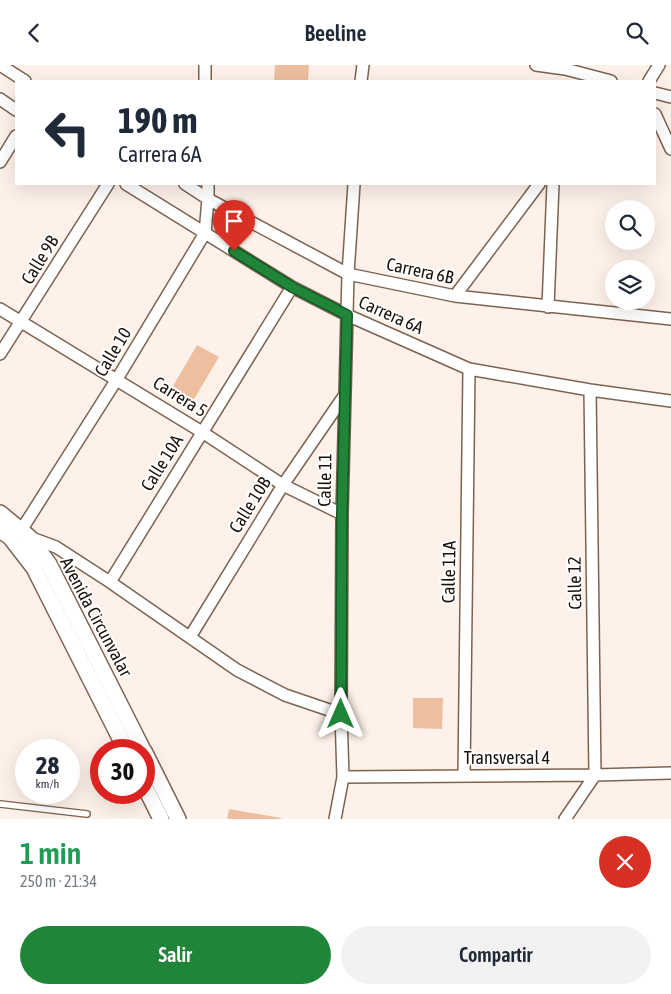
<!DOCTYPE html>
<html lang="es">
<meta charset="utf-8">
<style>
body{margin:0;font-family:"Asap Condensed",sans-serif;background:#f2f2f3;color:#1f2937;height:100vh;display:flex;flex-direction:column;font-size:19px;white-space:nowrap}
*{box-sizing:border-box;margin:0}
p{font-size:16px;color:#747a83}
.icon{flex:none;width:28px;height:28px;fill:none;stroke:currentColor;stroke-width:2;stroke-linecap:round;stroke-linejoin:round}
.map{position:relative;height:754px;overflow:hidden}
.sheet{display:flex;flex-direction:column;background:#fff;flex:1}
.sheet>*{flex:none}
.hud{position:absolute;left:15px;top:15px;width:641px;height:105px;border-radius:0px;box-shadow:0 5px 20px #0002;background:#fff;color:#1f2937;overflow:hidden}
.tools{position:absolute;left:605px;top:135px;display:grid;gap:10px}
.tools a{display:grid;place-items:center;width:50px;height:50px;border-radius:50%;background:#fff;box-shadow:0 5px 20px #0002;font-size:25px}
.speed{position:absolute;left:15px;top:674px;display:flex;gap:10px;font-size:25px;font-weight:700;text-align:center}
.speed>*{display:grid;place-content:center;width:65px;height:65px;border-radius:50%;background:#fff;box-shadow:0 5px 20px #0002;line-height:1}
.speed small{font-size:12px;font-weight:400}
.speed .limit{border:8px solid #d22;background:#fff;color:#111}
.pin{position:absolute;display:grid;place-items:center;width:42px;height:42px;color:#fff;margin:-51px -21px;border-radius:50% 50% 50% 0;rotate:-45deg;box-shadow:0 0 5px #0007}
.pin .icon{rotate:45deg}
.me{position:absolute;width:55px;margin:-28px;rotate:0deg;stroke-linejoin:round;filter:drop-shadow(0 0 4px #0008)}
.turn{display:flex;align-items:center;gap:18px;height:105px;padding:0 20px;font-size:22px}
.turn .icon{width:65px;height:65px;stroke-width:2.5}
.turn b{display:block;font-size:35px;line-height:42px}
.round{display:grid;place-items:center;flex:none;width:52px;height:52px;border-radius:26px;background:#f2f2f3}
.headline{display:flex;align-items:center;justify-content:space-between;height:85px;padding:0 20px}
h1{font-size:30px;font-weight:600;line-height:38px;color:#1e9e55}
.primary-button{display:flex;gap:10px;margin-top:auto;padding:10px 20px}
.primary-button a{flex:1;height:58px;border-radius:30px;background:#218539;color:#fff;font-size:20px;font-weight:600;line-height:58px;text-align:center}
.primary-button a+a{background:#f2f2f3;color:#1f2937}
header{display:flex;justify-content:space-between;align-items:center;height:65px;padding:0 20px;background:#fff;font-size:22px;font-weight:600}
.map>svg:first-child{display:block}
</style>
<header><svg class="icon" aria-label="back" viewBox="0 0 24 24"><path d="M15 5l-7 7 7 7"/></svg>Beeline<svg class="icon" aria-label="search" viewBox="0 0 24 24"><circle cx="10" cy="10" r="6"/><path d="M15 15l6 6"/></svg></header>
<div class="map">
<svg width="671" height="754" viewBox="0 0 671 754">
<rect width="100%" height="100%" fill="#fdf1e9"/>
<!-- building -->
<path fill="#edbf9e" d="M275,0H309L308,16H274Z
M197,280L219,292L190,341L169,328Z
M413,633H443L442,664L413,663Z
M229,744L281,753V754H227Z"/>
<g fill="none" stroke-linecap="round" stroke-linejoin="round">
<!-- service casing -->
<g stroke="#7c6350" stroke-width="8">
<path id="service" d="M0,739L87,749"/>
</g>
<!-- minor casing -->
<g stroke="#7c6350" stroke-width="14">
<path id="minor" d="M0,0L25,16
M205,0V16
M536,0L565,4L611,16
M361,16L363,0
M649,16L659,0
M655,28L671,32
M0,34L16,45
M655,49L671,84
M0,97L16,71
M126,119L292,222L347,250L469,304L590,325L671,336
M185,119L208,134L348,209L455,231L671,254
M455,231L539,119
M548,242L553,119
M0,244L202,367L283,420L342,449
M0,289L108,119
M22,464L117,314L205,168L208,134V119
M29,472L56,482L110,517L237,605L285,630L341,649
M110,517L292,222
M190,572L283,420L344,331
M464,710L469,304
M343,712L595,710L671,708
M335,754L343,712L341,649L342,449L348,209L354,119
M565,754L595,710L590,325"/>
</g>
<!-- secondary casing -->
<g stroke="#7c6350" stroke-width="18">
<path id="secondary" d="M0,448L29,472L49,499L143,685
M0,465L10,472L34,503L126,685
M144,686L178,754
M144,720L161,754"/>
</g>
<!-- service -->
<use href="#service" stroke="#fff" stroke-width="5.5"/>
<!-- minor -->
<use href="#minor" stroke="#fff" stroke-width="11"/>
<!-- secondary -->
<use href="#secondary" stroke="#fff" stroke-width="15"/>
</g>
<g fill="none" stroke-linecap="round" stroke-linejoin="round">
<!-- route casing -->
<g stroke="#155625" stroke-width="12">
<path id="route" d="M234,186L292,222L347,250L342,449L341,649"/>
</g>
<!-- route -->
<use href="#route" stroke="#218539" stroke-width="9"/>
</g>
<g text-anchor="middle" stroke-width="4" stroke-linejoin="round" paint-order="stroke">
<!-- street labels -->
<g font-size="18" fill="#1b110a" stroke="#fff">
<text transform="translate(40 195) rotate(-58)" y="6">Calle 9B</text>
<text transform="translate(420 206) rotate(12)" y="6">Carrera 6B</text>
<text transform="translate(391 250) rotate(24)" y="6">Carrera 6A</text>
<text transform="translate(113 287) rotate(-59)" y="6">Calle 10</text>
<text transform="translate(180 332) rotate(32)" y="6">Carrera 5</text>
<text transform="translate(162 398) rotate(-58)" y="6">Calle 10A</text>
<text transform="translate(325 415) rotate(-89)" y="6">Calle 11</text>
<text transform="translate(250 440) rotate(-58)" y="6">Calle 10B</text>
<text transform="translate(449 507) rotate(-89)" y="6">Calle 11A</text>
<text transform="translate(575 518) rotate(-91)" y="6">Calle 12</text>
<text transform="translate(96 552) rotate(62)" y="6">Avenida Circunvalar</text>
<text x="507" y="699">Transversal 4</text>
</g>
</g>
</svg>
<div class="tools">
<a><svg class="icon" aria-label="search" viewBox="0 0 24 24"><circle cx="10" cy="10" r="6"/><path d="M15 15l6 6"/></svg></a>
<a><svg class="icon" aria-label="layers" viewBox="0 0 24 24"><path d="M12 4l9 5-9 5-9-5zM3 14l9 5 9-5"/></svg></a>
</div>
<div class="speed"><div>28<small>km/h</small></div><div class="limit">30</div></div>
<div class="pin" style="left:234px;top:186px;background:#d93025"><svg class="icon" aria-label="arrive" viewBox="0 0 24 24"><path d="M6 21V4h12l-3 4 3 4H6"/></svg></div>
<svg class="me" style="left:341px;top:649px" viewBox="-20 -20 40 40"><path d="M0-17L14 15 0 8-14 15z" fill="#218539" stroke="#fff" stroke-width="4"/></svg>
<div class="hud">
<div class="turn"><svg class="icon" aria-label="left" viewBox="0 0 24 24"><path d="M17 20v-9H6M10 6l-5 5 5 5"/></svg><div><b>190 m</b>Carrera 6A</div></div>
</div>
</div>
<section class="sheet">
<div class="headline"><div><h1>1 min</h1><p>250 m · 21:34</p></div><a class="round" style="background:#d93025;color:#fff"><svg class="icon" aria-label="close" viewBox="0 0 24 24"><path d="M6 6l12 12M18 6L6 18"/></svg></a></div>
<div class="primary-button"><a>Salir</a><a>Compartir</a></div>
</section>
